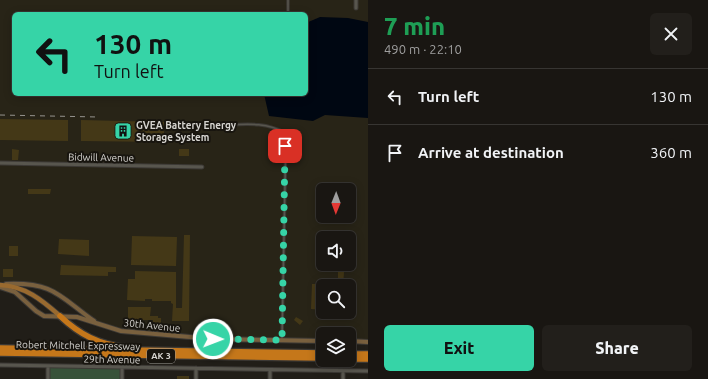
<!DOCTYPE html>
<meta charset="utf-8">
<style>
body{margin:0;font-family:Ubuntu,sans-serif;background:#221f1b;color:#f1f3f6;height:100vh;display:flex;flex-direction:column;font-size:15px;white-space:nowrap}
*{box-sizing:border-box;margin:0}
p{font-size:13px;color:#9f9f9f}
.icon{flex:none;width:22px;height:22px;fill:none;stroke:currentColor;stroke-width:2;stroke-linecap:round;stroke-linejoin:round}
.map{position:relative;flex:1;overflow:hidden}
.drawer{display:flex;flex-direction:column;background:#191612;width:340px}
.drawer>*{flex:none}
.guide{position:absolute;left:12px;top:12px;width:296px;height:84px;border-radius:6px;box-shadow:0 2px 10px #0003,0 0 0 1px #373532;background:#36d4a7;color:#111;overflow:hidden}
.needle{width:26px;rotate:181deg}
.fabs{position:absolute;left:316px;top:183px;display:grid;gap:8px}
.fabs a{display:grid;place-items:center;width:40px;height:40px;border-radius:6px;background:#191612;box-shadow:0 2px 10px #0003,0 0 0 1px #373532;font-size:20px}
.pin{position:absolute;display:grid;place-items:center;width:34px;height:34px;color:#fff;margin:-17px;border-radius:8px;box-shadow:0 2px 6px #0006}
.me{position:absolute;width:44px;margin:-22px;rotate:91deg;stroke-linejoin:round;filter:drop-shadow(0 0 3px #0008)}
.turn{display:flex;align-items:center;gap:14px;height:84px;padding:0 16px;font-size:18px}
.turn .icon{width:52px;height:52px;stroke-width:2.5}
.turn b{display:block;font-size:28px;line-height:34px}
.round{display:grid;place-items:center;flex:none;width:42px;height:42px;border-radius:6px;background:#221f1b}
.head{display:flex;align-items:center;justify-content:space-between;height:68px;padding:0 16px}
h1{font-size:24px;font-weight:800;line-height:30px;color:#1e9e55}
.button{display:flex;gap:8px;margin-top:auto;padding:8px 16px}
.button a{flex:1;height:46px;border-radius:6px;background:#36d4a7;color:#111;font-size:16px;font-weight:800;line-height:46px;text-align:center}
.button a+a{background:#221f1b;color:#f1f3f6}
ul{padding:0;list-style:none}
li{display:flex;align-items:center;gap:12px;height:56px;padding:0 16px;border-top:1px solid #373532}
li div{flex:1}
li b{display:block;font-size:15px}
li em{font-style:normal}
main{display:flex;flex:1;min-height:0}
.map>svg:first-child{display:block}
</style>
<main>
<div class="map">
<svg width="368" height="379" viewBox="0 0 368 379">
<rect width="100%" height="100%" fill="#211e18"/>
<!-- built -->
<path fill="#282417" fill-rule="evenodd" d="M0,0H368V341H349V334H323V340L205,338L126,330L110,327L94,320L61,294L17,283H0ZM14,14H306V94H14ZM323,190H349V216H323ZM323,238H349V264H323ZM323,286H349V312H323Z"/>
<!-- forest -->
<path fill="#375239" d="M48,367L122,368V379H49Z"/>
<!-- water -->
<path fill="#000712" d="M320,17L348,18L368,22V118L325,115L313,121L269,116L264,94H306V23Z"/>
<!-- building -->
<path fill="#443817" d="M0,119L68,120V141L0,140Z
M81,120L164,122V142L81,141Z
M12,149L19,150L18,160H12Z
M179,149H189V156H179Z
M28,189H51L50,194H28Z
M184,235H190L189,321H172L173,304L171,303V301H152V299H145V301L127,300L128,279H135V271L176,272V308H182Z
M132,236L177,237L176,266L131,265Z
M59,239L89,240V256L58,254Z
M9,246H18V256H9Z
M61,265L116,267V272H108V276L60,275Z
M3,269H13V277H3Z
M338,272H344L343,286H338Z
M312,284H323V310L311,309Z
M349,286H356V300H349Z
M128,307H151L150,316H158V318H161V325H153V320H128Z
M296,317L303,321L300,325L294,320Z
M177,376H189V379H177Z"/>
<g fill="none" stroke-linecap="round" stroke-linejoin="round">
<!-- lane casing -->
<g stroke="#3c3935" stroke-width="3.5">
<path id="lane" d="M288,14V0
M225,125C248,124 265,122 286,133L282,338"/>
</g>
<!-- street casing -->
<g stroke="#3c3935" stroke-width="5">
<path id="street" d="M356,8V0
M0,163L202,167
M0,365L368,371
M48,379V367
M122,379V368
M196,379V368
M270,379V370
M343,379V371"/>
</g>
<!-- secondary casing -->
<g stroke="#3c3935" stroke-width="6">
<path id="secondary" d="M6,284C54,282 59,296 94,321
M0,287L15,292L36,311L44,316L77,317L121,331L213,339L323,341
M349,341L368,342"/>
</g>
<!-- primary casing -->
<g stroke="#3c3935" stroke-width="6">
<path id="primary" d="M0,285C25,286 42,300 60,316"/>
</g>
<!-- highway casing -->
<g stroke="#3c3935" stroke-width="8">
<path id="highway" d="M60,316C79,334 99,345 126,347
M0,348L323,353
M0,353L323,358
M349,354H368
M349,359H368"/>
</g>
<!-- lane -->
<use href="#lane" stroke="#58564e" stroke-width="1.5"/>
<!-- street -->
<use href="#street" stroke="#58564e" stroke-width="3"/>
<!-- secondary -->
<use href="#secondary" stroke="#79603e" stroke-width="4"/>
<!-- primary -->
<use href="#primary" stroke="#996a2f" stroke-width="4.5"/>
<!-- highway -->
<use href="#highway" stroke="#c5771a" stroke-width="5.5"/>
<!-- rail -->
<path stroke="#95938e" stroke-width="1" stroke-dasharray="5 5" stroke-linecap="butt" d="M0,115L98,117"/>
</g>
<g fill="none" stroke-linecap="round" stroke-linejoin="round">
<!-- route -->
<path stroke="#36d4a7" stroke-width="7" stroke-dasharray="0 12.6" d="M213,339L282,340L285,146"/>
</g>
<!-- icons -->
<defs>
<g id="building-square" transform="scale(0.9)"><rect x="-9" y="-9" width="18" height="18" rx="4" fill="#36d4a7" stroke="#18150f"/><path d="M-4-6H4V6H1V3H-1V6H-4ZM-2.5-4.3h1.7v1.8h-1.7ZM.8-4.3h1.7v1.8H.8ZM-2.5-1h1.7V.8h-1.7ZM.8-1h1.7V.8H.8Z" fill="#111"/></g>
</defs>
<g fill-rule="evenodd">
<use href="#building-square" x="123" y="131"/>
</g>
<g text-anchor="middle" stroke-width="4" stroke-linejoin="round" paint-order="stroke">
<!-- shield labels -->
<rect fill="#18150f" stroke="#9d9b96" stroke-width="1" x="147" y="349" width="28" height="14" rx="3"/>
<g font-size="9" font-weight="bold" fill="#d6d4d0">
<text x="161" y="359">AK 3</text>
</g>
<!-- poi labels -->
<g font-size="10" font-weight="bold" fill="#d6d4d0" stroke="#18150f" text-anchor="start">
<text x="136" y="129">GVEA Battery Energy<tspan x="136" dy="12">Storage System</tspan></text>
</g>
<!-- street labels -->
<g font-size="10" fill="#d6d4d0" stroke="#18150f">
<text transform="translate(101 157) rotate(1)" y="4">Bidwill Avenue</text>
<text transform="translate(152 325) rotate(6)" y="4">30th Avenue</text>
<text transform="translate(78 345) rotate(1)" y="4">Robert Mitchell Expressway</text>
<text transform="translate(112 359) rotate(1)" y="4">29th Avenue</text>
</g>
</g>
</svg>
<div class="fabs">
<a><svg class="needle" viewBox="-14 -14 28 28"><path d="M0-13l5 13h-10z" fill="#e53935"/><path d="M0 13l5-13h-10z" fill="#9f9f9f"/></svg></a>
<a><svg class="icon" aria-label="sound" viewBox="0 0 24 24"><path d="M4 9h4l5-4v14l-5-4H4zM17 9q2 3 0 6"/></svg></a>
<a><svg class="icon" aria-label="search" viewBox="0 0 24 24"><circle cx="10" cy="10" r="6"/><path d="M15 15l6 6"/></svg></a>
<a><svg class="icon" aria-label="layers" viewBox="0 0 24 24"><path d="M12 4l9 5-9 5-9-5zM3 14l9 5 9-5"/></svg></a>
</div>
<div class="pin" style="left:285px;top:146px;background:#d93025"><svg class="icon" aria-label="arrive" viewBox="0 0 24 24"><path d="M6 21V4h12l-3 4 3 4H6"/></svg></div>
<svg class="me" style="left:213px;top:339px" viewBox="-20 -20 40 40"><circle r="17" fill="#36d4a7" stroke="#fff" stroke-width="3"/><path d="M0-11L8 9 0 5-8 9z" fill="#fff"/></svg>
<div class="guide">
<div class="turn"><svg class="icon" aria-label="left" viewBox="0 0 24 24"><path d="M17 20v-9H6M10 6l-5 5 5 5"/></svg><div><b>130 m</b>Turn left</div></div>
</div>
</div>
<section class="drawer">
<div class="head"><div><h1>7 min</h1><p>490 m · 22:10</p></div><a class="round"><svg class="icon" aria-label="close" viewBox="0 0 24 24"><path d="M6 6l12 12M18 6L6 18"/></svg></a></div>
<ul>
<li><svg class="icon" aria-label="left" viewBox="0 0 24 24"><path d="M17 20v-9H6M10 6l-5 5 5 5"/></svg><div><b>Turn left</b></div><em>130 m</em></li>
<li><svg class="icon" aria-label="arrive" viewBox="0 0 24 24"><path d="M6 21V4h12l-3 4 3 4H6"/></svg><div><b>Arrive at destination</b></div><em>360 m</em></li>
</ul>
<div class="button"><a>Exit</a><a>Share</a></div>
</section>
</main>
